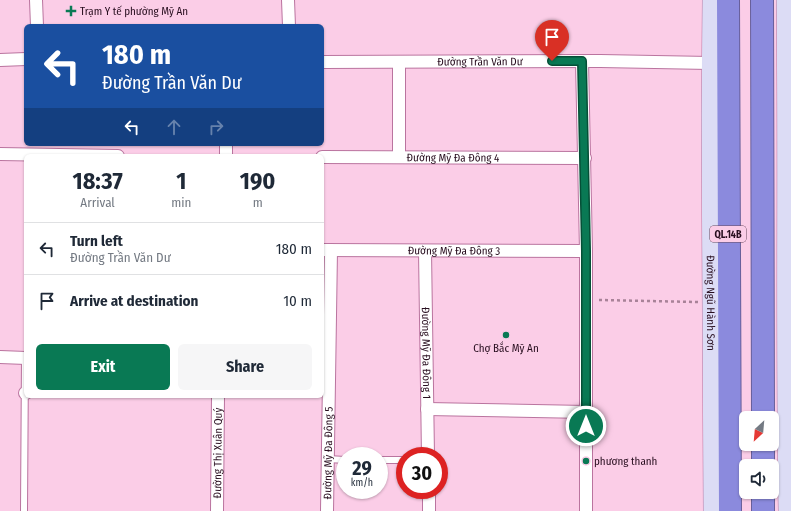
<!DOCTYPE html>
<meta charset="utf-8">
<style>
body{margin:0;font-family:"Fira Sans Condensed",sans-serif;background:#f6f6f7;color:#1f2937;height:100vh;display:flex;flex-direction:column;font-size:15px;white-space:nowrap}
*{box-sizing:border-box;margin:0}
p{font-size:13px;color:#747a83}
.icon{flex:none;width:22px;height:22px;fill:none;stroke:currentColor;stroke-width:2;stroke-linecap:round;stroke-linejoin:round}
.map{position:relative;flex:1;overflow:hidden}
.sheet{position:absolute;left:24px;top:154px;width:300px;height:244px;display:flex;flex-direction:column;background:#fff;border-radius:6px;box-shadow:0 1px 3px #0004}
.sheet>*{flex:none}
.hud{position:absolute;left:24px;top:24px;width:300px;height:122px;border-radius:6px;box-shadow:0 1px 3px #0004;background:#1a4fa0;color:#fff;overflow:hidden}
.needle{width:26px;rotate:206deg}
.buttons{position:absolute;left:739px;top:411px;display:grid;gap:8px}
.buttons a{display:grid;place-items:center;width:40px;height:40px;border-radius:6px;background:#fff;box-shadow:0 1px 3px #0004;font-size:20px}
.speed{position:absolute;left:336px;top:447px;display:flex;gap:8px;font-size:20px;font-weight:700;text-align:center}
.speed>*{display:grid;place-content:center;width:52px;height:52px;border-radius:50%;background:#fff;box-shadow:0 1px 3px #0004;line-height:1}
.speed small{font-size:10px;font-weight:400}
.speed .limit{border:6px solid #d22;background:#fff;color:#111}
.pin{position:absolute;display:grid;place-items:center;width:34px;height:34px;color:#fff;margin:-41px -17px;border-radius:50% 50% 50% 0;rotate:-45deg;box-shadow:0 0 4px #0007}
.pin .icon{rotate:45deg}
.me{position:absolute;width:44px;margin:-22px;rotate:0deg;stroke-linejoin:round;filter:drop-shadow(0 0 3px #0008)}
.turn{display:flex;align-items:center;gap:14px;height:84px;padding:0 12px;font-size:18px}
.turn .icon{width:52px;height:52px;stroke-width:2.5}
.turn b{display:block;font-size:28px;line-height:34px}
.lanes{display:flex;align-items:center;height:38px;padding:0 12px;background:#0003;justify-content:center;gap:20px;direction:ltr}
.lanes .off{opacity:.35}
.eta{display:flex;justify-content:space-evenly;align-items:center;height:68px;text-align:center}
.eta b{font-size:24px;font-weight:700;line-height:28px}
.primary-button{display:flex;gap:8px;margin-top:auto;padding:8px 12px}
.primary-button a{flex:1;height:46px;border-radius:6px;background:#097954;color:#fff;font-size:16px;font-weight:700;line-height:46px;text-align:center}
.primary-button a+a{background:#f6f6f7;color:#1f2937}
ul{padding:0;list-style:none}
li{display:flex;align-items:center;gap:12px;height:52px;padding:0 12px;border-top:1px solid #e0e1e3}
li div{flex:1}
li b{display:block;font-size:15px}
li em{font-style:normal}
.map>svg:first-child{display:block}
</style>
<div class="map">
<svg width="791" height="511" viewBox="0 0 791 511">
<rect width="100%" height="100%" fill="#fbcde7"/>
<g fill="none" stroke-linecap="round" stroke-linejoin="round">
<!-- lane casing -->
<g stroke="#ba749f" stroke-width="8">
<path id="lane" d="M328,459L345,460
M379,460H405
M24,511L25,358"/>
</g>
<!-- street casing -->
<g stroke="#ba749f" stroke-width="14">
<g id="street">
<path d="M36,0L37,26"/>
<path d="M288,0L289,26"/>
<path d="M0,60L26,59"/>
<path d="M582,61L586,251V511"/>
<path id="s1" d="M322,62L600,61L710,63"/>
<path d="M0,154L118,156"/>
<path d="M226,156V144"/>
<path d="M399,156V62"/>
<path id="s2" d="M322,157L585,158"/>
<path id="s3" d="M322,250L586,251"/>
<path id="s4" d="M425,251L428,456"/>
<path d="M0,357L26,358"/>
<path d="M25,393H26"/>
<path d="M427,409L586,412"/>
<path d="M429,490V511"/>
<path id="s5" d="M217,511L218,396"/>
<path id="s6" d="M327,511L331,250"/>
</g>
</g>
<!-- secondary casing -->
<g stroke="#ba749f" stroke-width="18">
<g id="secondary">
<path id="s7" d="M711,0L710,115L712,511"/>
<path d="M785,0C787,170 784,341 787,511"/>
</g>
</g>
<!-- highway casing -->
<g stroke="#685f9a" stroke-width="24">
<path id="highway" d="M728,0L730,511
M762,0L763,418
M763,444V466
M763,511V492"/>
</g>
<!-- path -->
<path stroke="#a88298" stroke-width="2.5" stroke-dasharray="3 3" stroke-linecap="butt" d="M599,300L698,302"/>
<!-- lane -->
<use href="#lane" stroke="#fff" stroke-width="6"/>
<!-- street -->
<use href="#street" stroke="#fff" stroke-width="12"/>
<!-- secondary -->
<use href="#secondary" stroke="#dcdcf5" stroke-width="17"/>
<!-- highway -->
<use href="#highway" stroke="#8b8add" stroke-width="22"/>
</g>
<g fill="none" stroke-linecap="round" stroke-linejoin="round">
<!-- route casing -->
<g stroke="#064f37" stroke-width="10">
<path id="route" d="M552,61H582L586,251V426"/>
</g>
<!-- route -->
<use href="#route" stroke="#097954" stroke-width="7"/>
</g>
<!-- markers -->
<g fill="#097954" stroke="#fbcde7" stroke-width="1.5">
<path d="M69 5h4v4h4v4h-4v4h-4v-4h-4v-4h4z"/>
<circle cx="506" cy="335" r="4"/>
<circle cx="586" cy="461" r="4"/>
</g>
<g text-anchor="middle" stroke-width="3.5" stroke-linejoin="round" paint-order="stroke">
<!-- shield labels -->
<rect fill="#fbcde7" stroke="#67475b" stroke-width="1" x="710" y="226" width="36" height="16" rx="3"/>
<g font-size="10" font-weight="bold" fill="#280e1f">
<text x="728" y="238">QL.14B</text>
</g>
<!-- poi labels -->
<g font-size="11" fill="#280e1f" stroke="#fbcde7" text-anchor="start">
<text x="80" y="15">Trạm Y tế phường Mỹ An</text>
<text x="506" y="352" text-anchor="middle">Chợ Bắc Mỹ An</text>
<text x="594" y="465">phương thanh</text>
</g>
<!-- street labels -->
<g font-size="11" fill="#280e1f" stroke="#fbcde7">
<text dy="4" stroke="none"><textPath href="#s1" startOffset="158">Đường Trần Văn Dư</textPath></text>
<text dy="4" stroke="none"><textPath href="#s2" startOffset="131">Đường Mỹ Đa Đông 4</textPath></text>
<text dy="4" stroke="none"><textPath href="#s3" startOffset="132">Đường Mỹ Đa Đông 3</textPath></text>
<text dy="4" stroke="none"><textPath href="#s7" startOffset="303">Đường Ngũ Hành Sơn</textPath></text>
<text dy="4" stroke="none"><textPath href="#s4" startOffset="102">Đường Mỹ Đa Đông 1</textPath></text>
<text dy="4" stroke="none"><textPath href="#s5" startOffset="58">Đường Thị Xuân Quý</textPath></text>
<text dy="4" stroke="none"><textPath href="#s6" startOffset="58">Đường Mỹ Đa Đông 5</textPath></text>
</g>
</g>
</svg>
<div class="buttons">
<a><svg class="needle" viewBox="-14 -14 28 28"><path d="M0-13l5 13h-10z" fill="#e53935"/><path d="M0 13l5-13h-10z" fill="#747a83"/></svg></a>
<a><svg class="icon" aria-label="sound" viewBox="0 0 24 24"><path d="M4 9h4l5-4v14l-5-4H4zM17 9q2 3 0 6"/></svg></a>
</div>
<div class="speed"><div>29<small>km/h</small></div><div class="limit">30</div></div>
<div class="pin" style="left:552px;top:61px;background:#d93025"><svg class="icon" aria-label="arrive" viewBox="0 0 24 24"><path d="M6 21V4h12l-3 4 3 4H6"/></svg></div>
<svg class="me" style="left:586px;top:426px" viewBox="-20 -20 40 40"><circle r="17" fill="#097954" stroke="#fff" stroke-width="3"/><path d="M0-11L8 9 0 5-8 9z" fill="#fff"/></svg>
<div class="hud">
<div class="turn"><svg class="icon" aria-label="left" viewBox="0 0 24 24"><path d="M17 20v-9H6M10 6l-5 5 5 5"/></svg><div><b>180 m</b>Đường Trần Văn Dư</div></div>
<div class="lanes"><svg class="icon" aria-label="left" viewBox="0 0 24 24"><path d="M17 20v-9H6M10 6l-5 5 5 5"/></svg><svg class="icon off" aria-label="ahead" viewBox="0 0 24 24"><path d="M12 20V5M6 11l6-6 6 6"/></svg><svg class="icon off" aria-label="right" viewBox="0 0 24 24"><path d="M7 20v-9h11M14 6l5 5-5 5"/></svg></div>
</div>
<section class="sheet">
<div class="eta">
<div><b>18:37</b><p>Arrival</p></div>
<div><b>1</b><p>min</p></div>
<div><b>190</b><p>m</p></div>
</div>
<ul>
<li><svg class="icon" aria-label="left" viewBox="0 0 24 24"><path d="M17 20v-9H6M10 6l-5 5 5 5"/></svg><div><b>Turn left</b><p>Đường Trần Văn Dư</p></div><em>180 m</em></li>
<li><svg class="icon" aria-label="arrive" viewBox="0 0 24 24"><path d="M6 21V4h12l-3 4 3 4H6"/></svg><div><b>Arrive at destination</b></div><em>10 m</em></li>
</ul>
<div class="primary-button"><a>Exit</a><a>Share</a></div>
</section>
</div>
